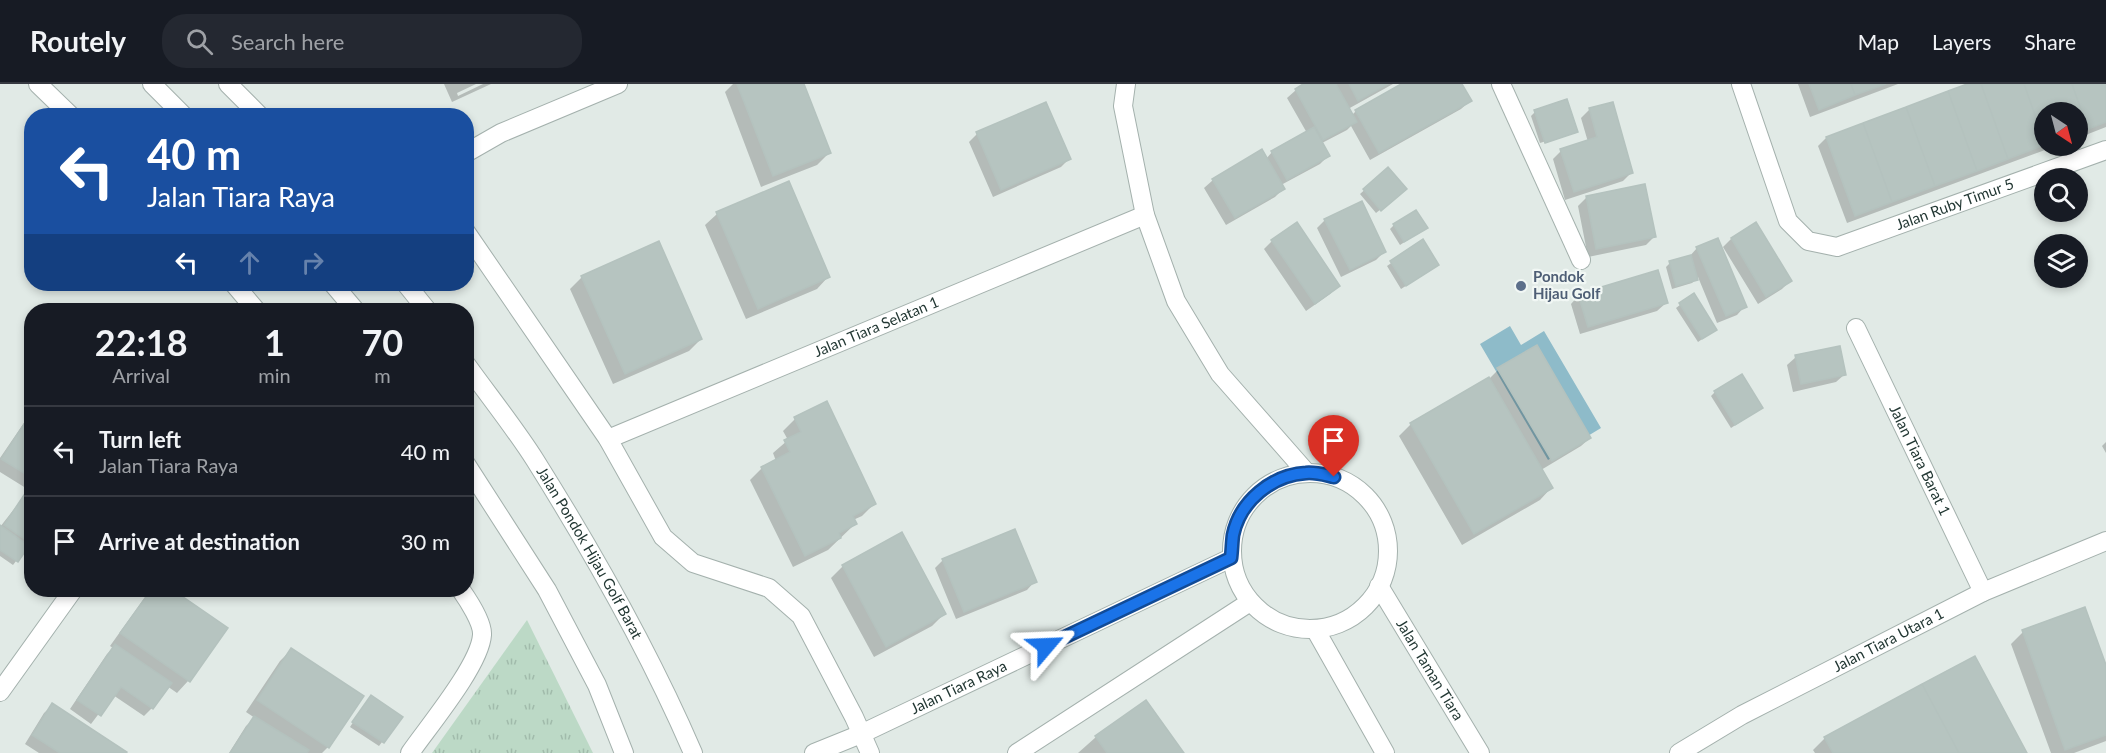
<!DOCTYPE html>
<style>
body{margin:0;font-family:Lato,sans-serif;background:#242831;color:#f1f3f6;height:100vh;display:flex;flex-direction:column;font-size:22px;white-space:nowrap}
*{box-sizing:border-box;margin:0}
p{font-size:20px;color:#9ea1a6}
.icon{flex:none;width:33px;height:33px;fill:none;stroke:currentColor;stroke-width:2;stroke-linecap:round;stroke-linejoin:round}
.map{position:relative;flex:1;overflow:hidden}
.details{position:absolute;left:24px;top:219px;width:450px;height:294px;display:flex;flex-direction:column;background:#171b24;border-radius:24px;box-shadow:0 3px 9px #0003}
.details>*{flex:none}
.hud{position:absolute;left:24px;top:24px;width:450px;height:183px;border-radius:24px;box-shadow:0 3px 9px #0003;background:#1a4fa0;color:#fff;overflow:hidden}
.needle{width:39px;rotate:144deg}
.fabs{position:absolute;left:2034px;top:18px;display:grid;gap:12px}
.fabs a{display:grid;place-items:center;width:54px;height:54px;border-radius:50%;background:#171b24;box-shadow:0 3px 9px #0003;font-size:30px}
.pin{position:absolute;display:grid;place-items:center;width:51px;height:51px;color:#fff;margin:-62px -26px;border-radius:50% 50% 50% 0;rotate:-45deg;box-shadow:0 0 6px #0007}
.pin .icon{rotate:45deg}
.me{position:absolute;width:66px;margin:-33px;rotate:64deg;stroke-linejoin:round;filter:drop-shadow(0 0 4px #0008)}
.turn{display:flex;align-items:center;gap:21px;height:126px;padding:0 24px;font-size:27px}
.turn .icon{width:78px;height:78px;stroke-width:2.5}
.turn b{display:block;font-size:42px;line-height:51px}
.lanes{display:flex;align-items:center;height:57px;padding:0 24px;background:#0003;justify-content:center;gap:30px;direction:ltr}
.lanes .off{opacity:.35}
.eta{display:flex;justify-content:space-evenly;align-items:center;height:102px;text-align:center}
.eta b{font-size:36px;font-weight:700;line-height:42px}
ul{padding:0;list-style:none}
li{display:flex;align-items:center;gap:18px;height:90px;padding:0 24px;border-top:2px solid #363941}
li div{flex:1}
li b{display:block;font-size:22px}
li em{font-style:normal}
header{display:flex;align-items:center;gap:36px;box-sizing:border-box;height:84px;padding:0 30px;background:#171b24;border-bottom:2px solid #363941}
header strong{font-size:28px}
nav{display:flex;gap:33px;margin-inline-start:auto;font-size:21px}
.search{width:420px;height:54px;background:#242831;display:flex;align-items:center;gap:15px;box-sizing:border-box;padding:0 21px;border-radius:24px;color:#9ea1a6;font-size:22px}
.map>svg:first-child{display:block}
</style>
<header>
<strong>Routely</strong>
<div class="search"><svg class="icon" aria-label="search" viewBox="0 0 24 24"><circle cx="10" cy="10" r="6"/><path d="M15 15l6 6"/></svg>Search here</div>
<nav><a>Map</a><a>Layers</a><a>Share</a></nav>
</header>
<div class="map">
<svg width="2106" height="669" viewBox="0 0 2106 669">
<defs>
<pattern id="grass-tufts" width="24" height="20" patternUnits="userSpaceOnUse" patternTransform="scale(1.5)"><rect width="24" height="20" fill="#bcd9c6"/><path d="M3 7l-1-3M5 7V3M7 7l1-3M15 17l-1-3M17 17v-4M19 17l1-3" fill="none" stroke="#a1bbab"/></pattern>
</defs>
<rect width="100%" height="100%" fill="#e1eae6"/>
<!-- grass -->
<path fill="url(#grass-tufts)" d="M527,536L593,669H432Z"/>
<!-- water -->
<path fill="#8ebbc9" d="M1510,242L1521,261L1544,247L1601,344L1548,376L1480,260Z"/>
<!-- shadow -->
<path fill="#0003" d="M444,0H476L457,9L458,12L483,0H491L452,18Z
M733,0H803L829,69L817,81L761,103L725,8Z
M1307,0H1393L1348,25L1352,31L1356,27L1404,0H1460L1470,17L1461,25L1370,76L1351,42L1347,46L1322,59L1328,72L1320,80L1281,101L1283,105L1275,113L1226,141L1204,104L1213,96L1261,67L1266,75L1272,68L1307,49L1287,14L1296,6Z
M1798,0H1898L1810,33Z
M1972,0H2106V43L2078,54V28H2044V62H2056L1847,139L1818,62L1826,54Z
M1589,26L1631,89L1623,97L1565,116L1553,75L1561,67L1588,58L1581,34Z
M1535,28L1577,48L1574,50V48L1540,59L1531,32Z
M977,50L1069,75L1061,83L993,113L969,58Z
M1388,85L1401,109L1376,129L1360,110Z
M1586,114L1654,153L1646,161L1588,173L1578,122Z
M717,130L828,193L817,205L746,235L705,141Z
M1325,136L1385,167L1376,176L1341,193L1317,144Z
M1756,140L1790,197L1782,205L1758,220L1723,163L1731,155Z
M1394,141L1426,144L1400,161L1390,145Z
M1272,157L1338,202L1330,210L1306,227L1264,165Z
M1423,157L1434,184L1401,205L1387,182Z
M1697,164L1745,222L1737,231L1717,239L1698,193L1692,199L1672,205L1666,183L1670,179L1689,173Z
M582,193L701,255L689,267L613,300L570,205Z
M1579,211L1666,219L1657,227L1580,250L1571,220Z
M1693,211L1711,249L1698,258L1676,224Z
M1796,273L1845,290L1836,298L1793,308L1787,281Z
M1498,286L1590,354L1581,362L1541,386L1551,404L1540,416L1462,461L1399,352L1411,340L1490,294Z
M1715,308L1761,324L1731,344L1711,312Z
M32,327V462L25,469L23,468L13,481L0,472V443L29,406L0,388V374Z
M795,335L874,420L862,432L853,436L855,440L828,466L793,483L750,396L762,384L776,377L773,369L788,356L783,347Z
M2106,358V369L2102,362Z
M943,476L1035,497L1027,506L956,535L935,484Z
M843,482L944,530L932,542L874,573L831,494Z
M150,506H171L225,544L188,597L177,609L167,602L152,624L144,632L113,611L91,640L70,625L107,570L113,564L110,562Z
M2023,548L2106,586V657L2074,669H2051L2011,560Z
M291,566L328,663L322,669H229L246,642L255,634L246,628L280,577Z
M367,617L401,633L379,662L350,643Z
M1146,618L1182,669H1078L1096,653Z
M53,621L124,669H39L25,660L44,629Z
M1825,654L2026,669H1815L1813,666Z"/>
<!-- building -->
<path fill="#b6c4c0" stroke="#b4c2be" stroke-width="1.5" d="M737,0H804L831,69L773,92Z
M1303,0H1336L1357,38L1323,56L1295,5Z
M1349,0H1388L1358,17Z
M1401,0H1462L1472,17L1379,69L1355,26Z
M1809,0H1851L1855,11L1819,26Z
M1851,0H1886L1855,11Z
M1967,0H1981L2008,75L1977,87L1948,7Z
M1981,0H2024L2044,56V61L2008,75Z
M2024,0H2072L2088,45L2078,49V28H2044V56Z
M2072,0H2106V38L2088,45Z
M1948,7L1977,87L1935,102L1906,23Z
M1567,15L1578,48L1545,59L1534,26Z
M1046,18L1071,75L1001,106L976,48Z
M1613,18L1633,89L1574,108L1560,65L1597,53L1589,24Z
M1906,23L1935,102L1892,118L1863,39Z
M1863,39L1892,118L1855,132L1826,53Z
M1314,43L1330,72L1287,96L1271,67Z
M1262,65L1285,105L1235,134L1212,95Z
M1388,83L1407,105L1381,127L1363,105Z
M789,97L830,193L758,225L716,128Z
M1645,100L1656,153L1596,165L1586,112Z
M1362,117L1386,168L1350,186L1324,135Z
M1416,126L1428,144L1404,158L1393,140Z
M1297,138L1340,202L1315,220L1271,156Z
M1756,138L1792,197L1766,213L1731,154Z
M1718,154L1747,223L1726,232L1696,163Z
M1423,155L1439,181L1406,202L1390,177Z
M659,157L702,255L625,290L581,192Z
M1691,171L1698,196L1676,202L1669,177Z
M1658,186L1668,219L1588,243L1578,210Z
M1694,209L1717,246L1702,255L1679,219Z
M1537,261L1591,354L1552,377L1497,284Z
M1840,262L1846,291L1801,300L1795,271Z
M1742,290L1763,324L1735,341L1714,307Z
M1489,293L1553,404L1474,450L1410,339Z
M827,317L876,420L853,432L857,440L839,449L841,454L805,472L761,383L790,368L784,356L801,348L794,333Z
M32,328V394L1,375Z
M28,405L32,407V460L4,441Z
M0,441L29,462L18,478L0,466Z
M1015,445L1037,498L964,528L942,475Z
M902,448L946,530L886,563L842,481Z
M151,506H173L228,544L190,598L120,549Z
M2085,523L2106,581V651L2065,666L2022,546Z
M115,560L172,599L153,625L121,603L101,632L77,616Z
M291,564L364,612L329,664L257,616Z
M1975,572L2027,669H1959L1922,600Z
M1922,600L1959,669H1833L1824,653Z
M371,611L403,633L384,659L352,638Z
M1146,616L1184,669H1107L1095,652Z
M52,619L127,668L126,669H60L32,651Z
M254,632L309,666L307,669H230Z"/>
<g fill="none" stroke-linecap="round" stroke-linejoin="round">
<!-- minor casing -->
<g stroke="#a4b1ad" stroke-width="20">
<g id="minor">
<path d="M38,0L71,32"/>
<path d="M1126,0L1123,22L1145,131L1176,217L1220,290L1307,389"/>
<path d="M1501,0L1581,176"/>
<path id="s1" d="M1741,0L1788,137L1808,157L1837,163L2106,66"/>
<path d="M466,69L501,49L618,0"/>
<path d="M466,148L608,355L663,453L693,479L769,504L801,532L854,633L870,669"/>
<path d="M234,200L256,226"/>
<path id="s2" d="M1856,244L1983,508"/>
<path id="s3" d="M608,355L1145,131"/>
<circle cx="1310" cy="467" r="78"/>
<path id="s4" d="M1379,502L1480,669"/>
<path d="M1315,545L1385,669"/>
<path d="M0,608L73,506"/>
<path d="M410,669C428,643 480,581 482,551C483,539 468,516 461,506"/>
<path id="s5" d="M814,669L861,650L1231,474"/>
<path d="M1017,669L1250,518"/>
<path id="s6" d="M1679,669L1742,631L1983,508L2106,457"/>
</g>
</g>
<!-- tertiary casing -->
<g stroke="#a4b1ad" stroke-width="20">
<g id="tertiary">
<path d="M152,0L184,32"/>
<path d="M228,0L260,32"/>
<path d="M333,200L355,226"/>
<path d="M406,200L427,226"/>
<path id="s7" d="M466,280C489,312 514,343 535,376C594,470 649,567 693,669"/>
<path d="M466,380L547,506L597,601L624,669"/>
</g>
</g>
<!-- minor -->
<use href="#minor" stroke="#fff" stroke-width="18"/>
<!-- tertiary -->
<use href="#tertiary" stroke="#fff" stroke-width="18"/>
</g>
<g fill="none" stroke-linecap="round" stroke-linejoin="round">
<!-- route casing -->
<g stroke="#114b97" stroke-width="15">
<path id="route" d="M1046,562L1231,474C1232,466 1232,458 1233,451C1240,417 1272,391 1306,389C1315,388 1325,391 1334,393"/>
</g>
<!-- route -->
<use href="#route" stroke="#1a73e8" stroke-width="10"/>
</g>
<!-- markers -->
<circle fill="#5c6f8a" stroke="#f1f7f4" stroke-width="2" cx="1521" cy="202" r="6"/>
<g text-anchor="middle" stroke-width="4.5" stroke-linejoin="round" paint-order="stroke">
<!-- street labels -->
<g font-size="15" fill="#233834" stroke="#f1f7f4">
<text dy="5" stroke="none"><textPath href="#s1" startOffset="328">Jalan Ruby Timur 5</textPath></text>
<text dy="5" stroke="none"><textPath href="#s3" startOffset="291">Jalan Tiara Selatan 1</textPath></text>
<text dy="5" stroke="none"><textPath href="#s2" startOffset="147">Jalan Tiara Barat 1</textPath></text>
<text dy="5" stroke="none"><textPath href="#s7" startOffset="226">Jalan Pondok Hijau Golf Barat</textPath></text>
<text dy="5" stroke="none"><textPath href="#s6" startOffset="238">Jalan Tiara Utara 1</textPath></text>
<text dy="5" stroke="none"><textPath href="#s4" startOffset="98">Jalan Taman Tiara</textPath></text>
<text dy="5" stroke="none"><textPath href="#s5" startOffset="159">Jalan Tiara Raya</textPath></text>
</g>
<!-- service labels -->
<g font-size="15" font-weight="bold" fill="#4e5e75" stroke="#f1f7f4" text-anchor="start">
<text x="1533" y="198">Pondok<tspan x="1533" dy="17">Hijau Golf</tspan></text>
</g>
</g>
</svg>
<div class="fabs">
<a><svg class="needle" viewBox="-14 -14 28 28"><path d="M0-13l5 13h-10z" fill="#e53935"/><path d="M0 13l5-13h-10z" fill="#9ea1a6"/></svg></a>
<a><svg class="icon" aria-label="search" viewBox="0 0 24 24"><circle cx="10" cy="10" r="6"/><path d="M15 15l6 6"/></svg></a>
<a><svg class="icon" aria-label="layers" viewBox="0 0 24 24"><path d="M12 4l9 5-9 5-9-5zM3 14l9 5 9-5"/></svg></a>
</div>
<div class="pin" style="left:1334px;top:393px;background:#d93025"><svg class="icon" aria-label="arrive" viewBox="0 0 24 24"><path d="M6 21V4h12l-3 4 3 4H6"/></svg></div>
<svg class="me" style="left:1046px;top:562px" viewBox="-20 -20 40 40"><path d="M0-17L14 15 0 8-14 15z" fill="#1a73e8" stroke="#fff" stroke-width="4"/></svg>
<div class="hud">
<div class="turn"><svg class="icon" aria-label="left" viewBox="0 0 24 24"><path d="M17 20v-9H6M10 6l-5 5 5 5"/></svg><div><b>40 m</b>Jalan Tiara Raya</div></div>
<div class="lanes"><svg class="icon" aria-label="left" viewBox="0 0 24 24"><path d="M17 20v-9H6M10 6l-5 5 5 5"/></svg><svg class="icon off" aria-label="ahead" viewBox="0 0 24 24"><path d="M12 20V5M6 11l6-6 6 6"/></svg><svg class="icon off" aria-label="right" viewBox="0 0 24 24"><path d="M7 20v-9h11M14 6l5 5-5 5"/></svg></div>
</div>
<section class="details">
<div class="eta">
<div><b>22:18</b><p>Arrival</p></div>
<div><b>1</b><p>min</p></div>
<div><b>70</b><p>m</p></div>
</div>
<ul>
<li><svg class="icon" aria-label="left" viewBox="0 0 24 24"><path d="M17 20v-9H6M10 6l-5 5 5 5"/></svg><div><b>Turn left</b><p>Jalan Tiara Raya</p></div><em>40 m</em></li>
<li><svg class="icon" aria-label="arrive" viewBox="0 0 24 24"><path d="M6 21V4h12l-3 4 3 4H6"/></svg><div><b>Arrive at destination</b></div><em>30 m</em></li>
</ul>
</section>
</div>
